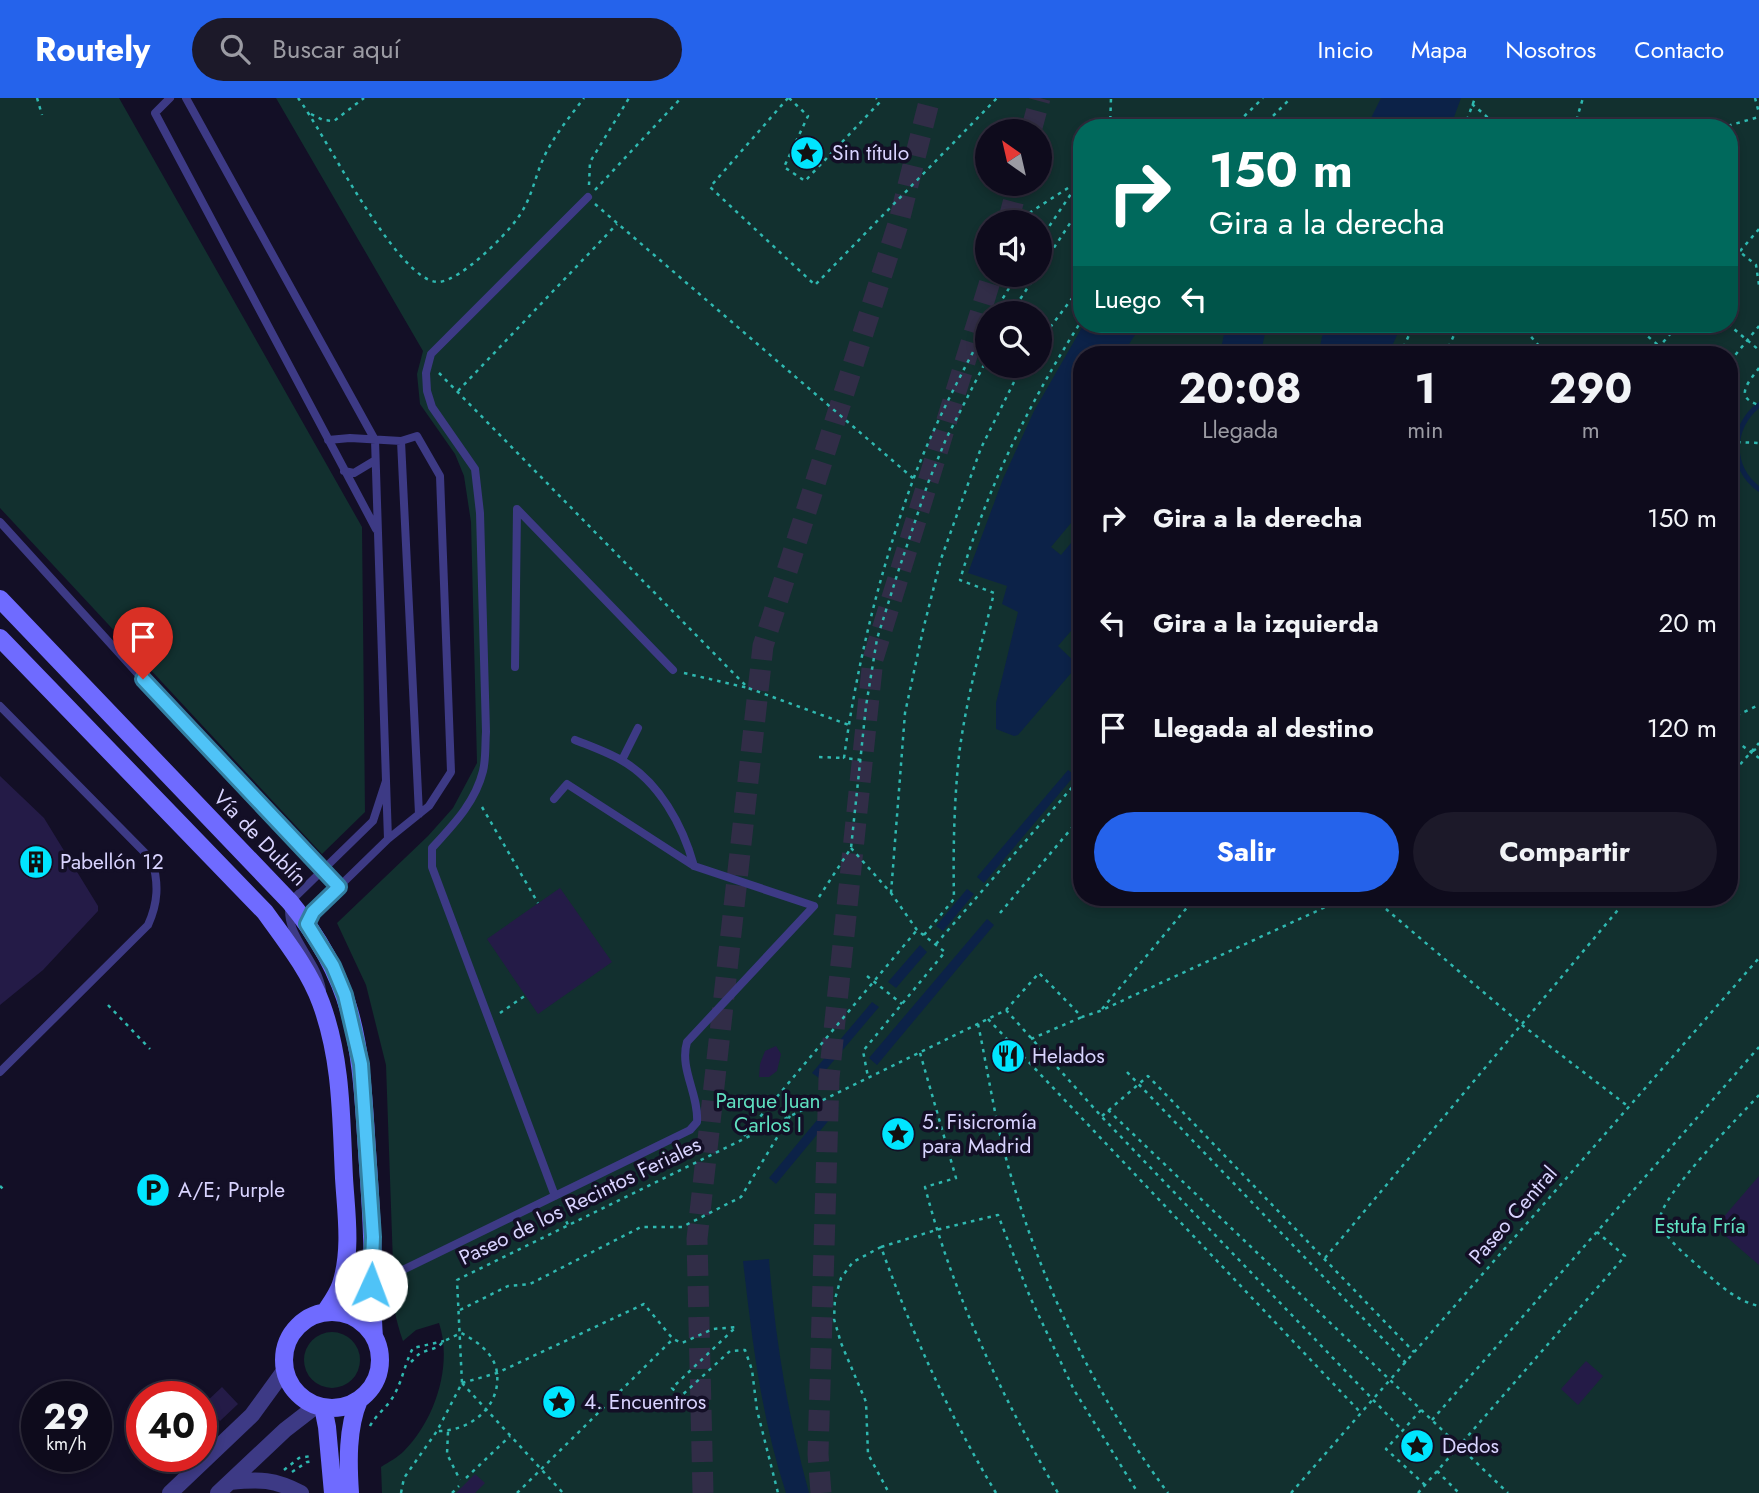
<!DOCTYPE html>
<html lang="es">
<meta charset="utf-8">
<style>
body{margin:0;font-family:Jost,sans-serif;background:#1c1929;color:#f1f3f6;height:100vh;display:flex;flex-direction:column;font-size:26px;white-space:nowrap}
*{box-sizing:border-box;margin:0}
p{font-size:23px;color:#9b9ba3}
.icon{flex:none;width:38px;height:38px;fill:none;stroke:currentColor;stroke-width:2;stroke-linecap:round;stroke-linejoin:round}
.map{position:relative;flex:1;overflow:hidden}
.sheet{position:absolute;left:1073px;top:248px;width:665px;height:560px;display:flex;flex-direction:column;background:#0e0b1c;border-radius:28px;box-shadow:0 4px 10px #0003,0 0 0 2px #2e2b3b}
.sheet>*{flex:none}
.top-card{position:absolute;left:1073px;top:21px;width:665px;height:214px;border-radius:28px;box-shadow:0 4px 10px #0003,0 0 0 2px #2e2b3b;background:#00695c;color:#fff;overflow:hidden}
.needle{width:46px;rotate:326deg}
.fabs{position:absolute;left:975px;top:21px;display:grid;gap:14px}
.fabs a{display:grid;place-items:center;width:77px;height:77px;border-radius:50%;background:#0e0b1c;box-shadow:0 4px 10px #0003,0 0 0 2px #2e2b3b;font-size:35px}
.speed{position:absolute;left:21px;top:1283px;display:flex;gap:14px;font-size:35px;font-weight:700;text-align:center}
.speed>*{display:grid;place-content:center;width:91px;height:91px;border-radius:50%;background:#0e0b1c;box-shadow:0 4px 10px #0003,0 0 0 2px #2e2b3b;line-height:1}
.speed small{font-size:18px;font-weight:400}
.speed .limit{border:10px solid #d22;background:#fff;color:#111}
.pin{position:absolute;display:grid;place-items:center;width:60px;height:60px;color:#fff;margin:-72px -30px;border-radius:50% 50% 50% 0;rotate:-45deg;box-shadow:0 0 7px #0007}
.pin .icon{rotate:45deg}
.me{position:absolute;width:77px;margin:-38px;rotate:2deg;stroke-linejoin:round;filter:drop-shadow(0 0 5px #0008)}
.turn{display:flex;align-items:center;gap:24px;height:147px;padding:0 21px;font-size:32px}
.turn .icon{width:91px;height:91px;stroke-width:2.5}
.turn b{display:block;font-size:49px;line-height:60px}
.then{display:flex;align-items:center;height:66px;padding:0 21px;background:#0003;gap:14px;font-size:26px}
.eta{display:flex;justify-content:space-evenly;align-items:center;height:119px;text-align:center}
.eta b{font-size:42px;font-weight:700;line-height:49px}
.action{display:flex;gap:14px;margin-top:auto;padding:14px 21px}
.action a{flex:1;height:80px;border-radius:42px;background:#2563eb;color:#fff;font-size:28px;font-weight:700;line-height:80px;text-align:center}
.action a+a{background:#1c1929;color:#f1f3f6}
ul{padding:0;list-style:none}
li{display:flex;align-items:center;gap:21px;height:105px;padding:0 21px}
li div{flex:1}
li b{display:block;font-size:26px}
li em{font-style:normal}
header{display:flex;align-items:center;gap:42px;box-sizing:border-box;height:98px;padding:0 35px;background:#2563eb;color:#fff}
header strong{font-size:33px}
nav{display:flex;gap:38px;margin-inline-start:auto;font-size:24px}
.search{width:490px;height:63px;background:#1c1929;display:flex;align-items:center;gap:18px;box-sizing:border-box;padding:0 24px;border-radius:38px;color:#9b9ba3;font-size:26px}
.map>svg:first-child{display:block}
</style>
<header>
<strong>Routely</strong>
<div class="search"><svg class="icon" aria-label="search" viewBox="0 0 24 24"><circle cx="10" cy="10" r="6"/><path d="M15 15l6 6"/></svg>Buscar aquí</div>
<nav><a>Inicio</a><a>Mapa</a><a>Nosotros</a><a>Contacto</a></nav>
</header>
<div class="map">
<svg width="1759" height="1395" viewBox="0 0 1759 1395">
<rect width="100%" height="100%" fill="#130f26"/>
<!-- green -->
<path fill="#12302f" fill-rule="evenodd" d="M0,0H119L362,429L365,714L322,756L0,410Z
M276,0H1759V1395H382L381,1369C389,1364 398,1359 404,1353C435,1322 453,1267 439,1225L416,1232L403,1243C393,1214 391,1196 393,1166L386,967L366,887L337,825L428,738L453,710L477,665L471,424L464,378L455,356L420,306L417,276L423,253ZM1082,30H1729V226H1082ZM987,33H1040V86H987ZM987,124H1040V177H987ZM987,215H1040V268H987ZM1082,257H1729V800H1082Z
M304 1262a28 28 0 1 1 56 0a28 28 0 1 1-56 0Z"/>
<!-- water -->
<path fill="#0c2248" d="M1381,0H1461L1450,30H1366Z
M1084,226H1142L1122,257H1082L1081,413L1051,449L1061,457L1081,433V542L1071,533L1058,548L1078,567L1018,637L1014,638L996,631V605L1018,514L1002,506L1007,488L968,475L1003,381L1034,313Z
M1226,226H1267L1261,254L1222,246Z
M1325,226H1402L1388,257H1318Z
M1068,672L1075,677L984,785L977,779Z
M967,791L974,796L943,833L936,828Z
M987,821L994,827L877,967L869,960Z
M920,847L927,854L896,890L888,884Z
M872,904L879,909L819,980L812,975Z
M832,1004L839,1010L776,1086L769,1080Z
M769,1161C775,1242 788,1317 809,1395H786C761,1319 752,1241 743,1163Z"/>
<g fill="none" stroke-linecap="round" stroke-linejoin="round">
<!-- stream -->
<path stroke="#0c2248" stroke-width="5" d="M1759,307C1731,328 1729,370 1759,391"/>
</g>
<!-- building -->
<path fill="#241b47" d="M0,678L44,720L98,808V813L43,872L0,907Z
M560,790L612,864L538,916L487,841Z
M776,948L781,956L777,973L769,979H759L760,966L765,953Z
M1759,1078V1167L1715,1129Z
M1586,1263L1603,1278L1578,1307L1561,1291Z
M222,1289L238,1306L220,1323L204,1306Z
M475,1376L485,1385L475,1395H456Z"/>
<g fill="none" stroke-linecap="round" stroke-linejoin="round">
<!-- highway-tunnel -->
<path stroke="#312d47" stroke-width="21" stroke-dasharray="21 10" stroke-linecap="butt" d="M1031,33L1040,0
M1008,124L1018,86
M703,1395L697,1141L763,548L899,123L930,0
M821,1395L818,1356L829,980L873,561L992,177"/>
<!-- path -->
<path stroke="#2fb8b0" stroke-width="2.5" stroke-dasharray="3.5 5" stroke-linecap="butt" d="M37,0L42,17
M298,0C323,32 398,186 439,184C461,182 504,139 517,121C533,100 535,75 547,53C557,34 571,17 584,0
M788,0L710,89L815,187L997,0
M789,0L808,18L784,69L805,83L880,4L876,0
M1755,0L1759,15
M1472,6L1500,30
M311,16L323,22L334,23L364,0
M1110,30L1111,0
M1232,30L1263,0
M1250,30L1269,21
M1261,30L1291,0
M1464,30L1475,0
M1574,30L1583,0
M1720,30L1759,19
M589,87L590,64L629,0
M595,92L681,0
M595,106L914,381
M1015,124L1082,81
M1040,142L1079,84
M1729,145L1756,167L1759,187
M1729,166L1759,131
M1040,171L1082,107
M994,215L1017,177
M1011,215L1036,177
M1520,226L1547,257
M1638,226L1639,231L1670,257
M1728,226L1759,252
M1040,243L1082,187
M1400,257L1414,226
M1445,257L1459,226
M1652,257L1679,226
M1729,261H1732L1759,228
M1759,270C1749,284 1733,299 1759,307
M439,275L748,590L849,627
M458,293L617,126
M1729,346L1734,344L1759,345
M684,575L748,590
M1729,621L1759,607
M1729,638L1759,660
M1753,653L1759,649
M819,659L844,660
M861,662L844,660C857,565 880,472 913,382C933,329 960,278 987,228
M1729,679L1759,645
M482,709L538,805
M851,750L891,795L917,832L945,854L863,953L868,979
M891,795L905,615L923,532L941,461L981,350L1022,268
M819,799L851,750L866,608L877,541L898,474L928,385L946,341L987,261
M1373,800L1522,927L1629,1009
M1000,815L1082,718
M924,837L954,801C953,753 954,705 959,657C966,602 981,548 994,495L960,482C987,390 1030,303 1082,222
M936,846L1082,678
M867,878L902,906
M108,907L150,951
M1102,911L1195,800
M1006,912L1101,1018L1402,1332
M500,915L526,897
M988,921L1361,1315
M978,926C986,964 992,1003 1001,1041C1033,1169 1089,1289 1168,1395
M1031,941L1082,919
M920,955L956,1080L925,1089C953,1197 1002,1299 1058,1395
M1127,974L1406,1265
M1759,997C1740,1018 1659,1099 1660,1122C1661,1137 1687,1158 1697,1167C1715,1183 1735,1203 1759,1208
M1108,1012L1508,1395
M1102,1018L1148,978L1414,1254
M744,1038L917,832
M0,1088L6,1094
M559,1108L568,1127
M881,1149L853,1164L841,1180L835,1201L834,1221L841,1245L866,1304L868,1356L889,1395
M1325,1160L1628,800
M460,1212L508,1188L530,1186L641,1129H682L741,1099L790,1018
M411,1264L420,1255L438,1249L444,1243L461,1235C477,1243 495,1256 497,1275C501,1310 468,1334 437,1333
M462,1285L497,1275L644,1206L673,1241L682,1245L713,1231L736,1229L672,1290L680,1299L730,1253L745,1252L752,1272L757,1312L778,1395
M462,1285L563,1395
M1421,1312L1386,1351L1425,1387
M1432,1322L1759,949
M370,1328C376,1317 385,1311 391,1302C402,1286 404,1267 413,1250L444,1243
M448,1334L447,1356L460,1382
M284,1372L299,1360L311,1358
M1437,1373L1459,1395
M292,1374L307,1364L314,1363
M466,1380L510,1338
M401,1395L404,1380L437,1333L462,1285L457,1182L1006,912L1039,875L1082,919L1100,913L1345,800
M452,1395L459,1388
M517,1395L673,1241
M996,1395C949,1317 912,1235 881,1149L936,1132L998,1117L1030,1199L1074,1292L1138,1395
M1291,1395L1759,860
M1418,1395L1625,1158L1597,1134"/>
<!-- lane -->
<path stroke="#3d3a85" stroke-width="8" d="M170,0L155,15L376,431
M186,0L375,342L386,683
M328,342L350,340L401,343
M344,373L354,375L374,363
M0,424L178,620L339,789
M515,569L517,411L673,572
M0,608L152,762C159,786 158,805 148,827L0,974
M575,642C590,648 607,654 621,662C659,683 683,728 694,768
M622,662L638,630
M388,741L429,708L451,674L440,378L417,338L401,343L419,716
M307,826L313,814L388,741L386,683L373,723L290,804C283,837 317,860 322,892
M555,1098L432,769V750C453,727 475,705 483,673C486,661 485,647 486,634L480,415L475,371L432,309L427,293L426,275L431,256L588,99
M374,1186L690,1032L697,1024C699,996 679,971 687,944L814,808L694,768L567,686L554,701"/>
<!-- street -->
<path stroke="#3d3a85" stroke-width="16" d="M230,1384C260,1381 274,1381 301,1395
M170,1395L252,1317L284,1273
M218,1395L285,1332L316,1308"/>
<!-- secondary -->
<path stroke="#6f6bff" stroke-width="18" d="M0,501L290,804C353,881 360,941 366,1037C368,1070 371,1104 372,1138C374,1172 371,1205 374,1239
M0,540L265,814C285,842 309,872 321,905C342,962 341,1020 344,1080C346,1114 352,1152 341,1186C338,1196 331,1205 325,1214
M284 1262a48 48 0 1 1 96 0a48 48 0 1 1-96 0Z
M323,1309L327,1329L333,1395
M350,1395C348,1365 347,1330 359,1302"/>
</g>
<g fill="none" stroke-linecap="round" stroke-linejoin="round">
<!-- route casing -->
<g stroke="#337fa1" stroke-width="18">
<path id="route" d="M143,581L339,789L313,814L307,826L333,868L345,897L361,966L373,1139L371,1187"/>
</g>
<!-- route -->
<use href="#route" stroke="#4fc3f7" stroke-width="12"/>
</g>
<!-- icons -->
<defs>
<g id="sight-disc" transform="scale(1.75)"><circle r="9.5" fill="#00e5ff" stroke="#130f26"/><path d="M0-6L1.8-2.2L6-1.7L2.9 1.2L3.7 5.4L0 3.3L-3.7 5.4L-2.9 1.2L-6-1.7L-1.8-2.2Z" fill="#111"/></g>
<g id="building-disc" transform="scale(1.75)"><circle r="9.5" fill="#00e5ff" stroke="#130f26"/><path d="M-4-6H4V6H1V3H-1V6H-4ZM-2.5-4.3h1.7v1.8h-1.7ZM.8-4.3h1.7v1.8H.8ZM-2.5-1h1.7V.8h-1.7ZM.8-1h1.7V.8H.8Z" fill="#111"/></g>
<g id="restaurant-disc" transform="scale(1.75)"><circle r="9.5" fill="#00e5ff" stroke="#130f26"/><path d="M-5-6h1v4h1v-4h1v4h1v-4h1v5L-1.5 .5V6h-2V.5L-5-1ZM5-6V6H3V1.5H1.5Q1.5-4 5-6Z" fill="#111"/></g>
<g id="parking-disc" transform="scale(1.75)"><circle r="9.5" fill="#00e5ff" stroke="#130f26"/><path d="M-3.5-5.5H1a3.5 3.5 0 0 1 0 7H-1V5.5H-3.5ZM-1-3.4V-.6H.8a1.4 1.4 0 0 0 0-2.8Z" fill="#111"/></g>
</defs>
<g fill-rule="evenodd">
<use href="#sight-disc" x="807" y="55"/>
<use href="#building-disc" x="36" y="764"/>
<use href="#restaurant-disc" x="1008" y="958"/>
<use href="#sight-disc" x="898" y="1036"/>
<use href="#parking-disc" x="153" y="1092"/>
<use href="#sight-disc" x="559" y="1304"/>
<use href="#sight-disc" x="1417" y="1348"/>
</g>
<g text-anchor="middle" stroke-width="7" stroke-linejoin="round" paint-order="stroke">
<!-- poi labels -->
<g font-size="21" fill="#d9d4ff" stroke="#130f26" text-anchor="start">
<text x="832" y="62">Sin título</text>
<text x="60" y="771">Pabellón 12</text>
<text x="1032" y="965">Helados</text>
<text x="922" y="1031">5. Fisicromía<tspan x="922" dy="24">para Madrid</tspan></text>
<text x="178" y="1099">A/E; Purple</text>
<text x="584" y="1311">4. Encuentros</text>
<text x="1442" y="1355">Dedos</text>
</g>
<!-- street labels -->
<g font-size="21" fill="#d9d4ff" stroke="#130f26">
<text transform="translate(260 740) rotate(46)" y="7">Vía de Dublín</text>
<text transform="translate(580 1103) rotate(-26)" y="7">Paseo de los Recintos Feriales</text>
<text transform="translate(1513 1117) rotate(-49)" y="7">Paseo Central</text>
</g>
<!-- park labels -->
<g font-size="21" fill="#5fe0c0" stroke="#130f26">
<text x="768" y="1010">Parque Juan<tspan x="768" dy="24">Carlos I</tspan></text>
<text x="1700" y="1135">Estufa Fría</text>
</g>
</g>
</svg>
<div class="fabs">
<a><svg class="needle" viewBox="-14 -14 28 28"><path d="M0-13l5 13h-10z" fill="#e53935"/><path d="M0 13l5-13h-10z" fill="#9b9ba3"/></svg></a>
<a><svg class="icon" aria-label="sound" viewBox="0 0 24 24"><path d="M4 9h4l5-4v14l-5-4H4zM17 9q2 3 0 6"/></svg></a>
<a><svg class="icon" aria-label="search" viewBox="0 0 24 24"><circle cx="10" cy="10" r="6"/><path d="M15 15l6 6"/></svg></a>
</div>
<div class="speed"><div>29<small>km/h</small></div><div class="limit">40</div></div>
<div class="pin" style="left:143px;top:581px;background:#d93025"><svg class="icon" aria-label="arrive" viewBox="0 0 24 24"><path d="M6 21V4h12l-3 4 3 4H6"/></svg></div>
<svg class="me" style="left:371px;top:1187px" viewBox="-20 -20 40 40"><circle r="19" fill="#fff"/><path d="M0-13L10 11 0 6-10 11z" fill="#4fc3f7"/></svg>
<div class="top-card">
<div class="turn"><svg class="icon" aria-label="right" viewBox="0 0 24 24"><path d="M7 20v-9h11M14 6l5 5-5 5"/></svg><div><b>150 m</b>Gira a la derecha</div></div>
<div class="then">Luego<svg class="icon" aria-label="left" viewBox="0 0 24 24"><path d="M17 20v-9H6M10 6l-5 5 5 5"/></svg></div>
</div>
<section class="sheet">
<div class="eta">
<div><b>20:08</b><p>Llegada</p></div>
<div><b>1</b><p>min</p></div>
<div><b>290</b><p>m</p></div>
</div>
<ul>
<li><svg class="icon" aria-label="right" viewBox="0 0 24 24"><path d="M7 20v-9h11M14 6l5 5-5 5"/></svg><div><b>Gira a la derecha</b></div><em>150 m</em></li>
<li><svg class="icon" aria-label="left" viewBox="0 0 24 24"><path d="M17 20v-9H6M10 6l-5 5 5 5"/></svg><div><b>Gira a la izquierda</b></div><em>20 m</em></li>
<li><svg class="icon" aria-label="arrive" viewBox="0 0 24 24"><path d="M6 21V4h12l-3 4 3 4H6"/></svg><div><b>Llegada al destino</b></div><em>120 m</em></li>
</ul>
<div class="action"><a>Salir</a><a>Compartir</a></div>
</section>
</div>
